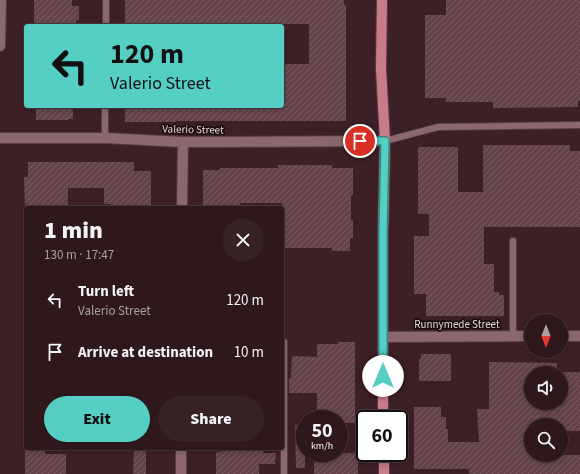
<!DOCTYPE html>
<meta charset="utf-8">
<style>
body{margin:0;font-family:"Source Sans 3",sans-serif;background:#362125;color:#f1f3f6;height:100vh;display:flex;flex-direction:column;font-size:15px;white-space:nowrap}
*{box-sizing:border-box;margin:0}
p{font-size:13px;color:#a7a0a3}
.icon{flex:none;width:22px;height:22px;fill:none;stroke:currentColor;stroke-width:2;stroke-linecap:round;stroke-linejoin:round}
.map{position:relative;flex:1;overflow:hidden}
.drawer{position:absolute;left:24px;top:206px;width:260px;height:244px;display:flex;flex-direction:column;background:#2e181c;border-radius:4px;box-shadow:0 2px 6px #0003,0 0 0 1px #49373b}
.drawer>*{flex:none}
.banner{position:absolute;left:24px;top:24px;width:260px;height:84px;border-radius:4px;box-shadow:0 2px 6px #0003,0 0 0 1px #49373b;background:#55cec4;color:#111;overflow:hidden}
.needle{width:26px;rotate:180deg}
.tools{position:absolute;left:524px;top:314px;display:grid;gap:8px}
.tools a{display:grid;place-items:center;width:44px;height:44px;border-radius:50%;background:#2e181c;box-shadow:0 2px 6px #0003,0 0 0 1px #49373b;font-size:20px}
.speed{position:absolute;left:296px;top:410px;display:flex;gap:8px;font-size:20px;font-weight:700;text-align:center}
.speed>*{display:grid;place-content:center;width:52px;height:52px;border-radius:50%;background:#2e181c;box-shadow:0 2px 6px #0003,0 0 0 1px #49373b;line-height:1}
.speed small{font-size:10px;font-weight:400}
.speed .limit{border:2px solid #111;border-radius:6px;background:#fff;color:#111}
.pin{position:absolute;display:grid;place-items:center;width:34px;height:34px;color:#fff;margin:-17px;border:2px solid #fff;border-radius:50%;box-shadow:0 1px 4px #0007}
.me{position:absolute;width:44px;margin:-22px;rotate:0deg;stroke-linejoin:round;filter:drop-shadow(0 0 3px #0008)}
.turn{display:flex;align-items:center;gap:14px;height:84px;padding:0 20px;font-size:18px}
.turn .icon{width:52px;height:52px;stroke-width:2.5}
.turn b{display:block;font-size:28px;line-height:34px}
.round{display:grid;place-items:center;flex:none;width:42px;height:42px;border-radius:21px;background:#362125}
.overview{display:flex;align-items:center;justify-content:space-between;height:68px;padding:0 20px}
h1{font-size:24px;font-weight:800;line-height:30px}
.cta{display:flex;gap:8px;margin-top:auto;padding:8px 20px}
.cta a{flex:1;height:46px;border-radius:24px;background:#55cec4;color:#111;font-size:16px;font-weight:800;line-height:46px;text-align:center}
.cta a+a{background:#362125;color:#f1f3f6}
ul{padding:0;list-style:none}
li{display:flex;align-items:center;gap:12px;height:52px;padding:0 20px}
li div{flex:1}
li b{display:block;font-size:15px}
li em{font-style:normal}
.map>svg:first-child{display:block}
</style>
<div class="map">
<svg width="580" height="474" viewBox="0 0 580 474">
<defs>
<pattern id="building-hatch" width="6" height="6" patternUnits="userSpaceOnUse"><rect width="6" height="6" fill="#634348"/><path d="M-1 1l2-2M0 6l6-6M5 7l2-2" fill="none" stroke="#795d62"/></pattern>
</defs>
<rect width="100%" height="100%" fill="#3d2026"/>
<!-- building -->
<path fill="url(#building-hatch)" d="M34,0H72V6H79V20H76V26H37V25H34Z
M125,0H344V5H346V121H176V122H125V106H282V64H309V24H266V26H237V24H193V26H125Z
M446,0H580V101H578V107L493,108V102H446V98H425V15H446Z
M36,106H73V119H68V120H36Z
M483,145H570V151H580V227H484V264H494V292H499V295H504V316H426V294H414V236H429V214H418V147H458V192H483Z
M28,162H134V171H151V206L122,205V208H110V204H104V188H68V207H66V208H25L24,177H28Z
M278,165H332V168H353V195H351V220H353V238H350V251H332V248H282V203H240V208H203V170H220V168H278Z
M338,342H355V423H339V419H317V393H289V378H291L292,356L317,357V344H338Z
M421,354H451V381H419V359H421Z
M489,362L557,363V373H531V403H561V372H580V431H561V425H531V455H580V474H469V469H414V407H441V417H446V429H448V442H479L477,409H489Z
M295,425H305V468H296Z
M25,448H45V454H66V474H25Z
M134,448H146V474H133Z
M221,448H263V453H276L275,464H259V474H216V452H221Z
M335,453H358V474H314V455H335Z"/>
<g fill="none" stroke-linecap="round" stroke-linejoin="round">
<!-- lane casing -->
<g stroke="#563e43" stroke-width="8">
<path id="lane" d="M106,26V0
M105,106V138
M385,141L438,127L580,125
M513,241V336
M284,342V474"/>
</g>
<!-- street casing -->
<g stroke="#563e43" stroke-width="12">
<path id="street" d="M0,46L1,0
M0,138H105L183,142L385,141
M182,208L183,142
M561,336H580
M383,337L531,336
M181,474V448"/>
</g>
<!-- primary casing -->
<g stroke="#563e43" stroke-width="12">
<path id="primary" d="M382,0L381,69L385,141L383,233V419
M384,453V474"/>
</g>
<!-- lane -->
<use href="#lane" stroke="#8a686d" stroke-width="6"/>
<!-- street -->
<use href="#street" stroke="#8a686d" stroke-width="10"/>
<!-- primary -->
<use href="#primary" stroke="#ca7b8a" stroke-width="10"/>
</g>
<g fill="none" stroke-linecap="round" stroke-linejoin="round">
<!-- route casing -->
<g stroke="#37867f" stroke-width="10">
<path id="route" d="M360,141H385L383,233V376"/>
</g>
<!-- route -->
<use href="#route" stroke="#55cec4" stroke-width="7"/>
</g>
<g text-anchor="middle" stroke-width="3.5" stroke-linejoin="round" paint-order="stroke">
<!-- street labels -->
<g font-size="11" fill="#e9d5d8" stroke="#1b0e11">
<text transform="translate(193 129) rotate(1)" y="4">Valerio Street</text>
<text x="457" y="328">Runnymede Street</text>
</g>
</g>
</svg>
<div class="tools">
<a><svg class="needle" viewBox="-14 -14 28 28"><path d="M0-13l5 13h-10z" fill="#e53935"/><path d="M0 13l5-13h-10z" fill="#a7a0a3"/></svg></a>
<a><svg class="icon" aria-label="sound" viewBox="0 0 24 24"><path d="M4 9h4l5-4v14l-5-4H4zM17 9q2 3 0 6"/></svg></a>
<a><svg class="icon" aria-label="search" viewBox="0 0 24 24"><circle cx="10" cy="10" r="6"/><path d="M15 15l6 6"/></svg></a>
</div>
<div class="speed"><div>50<small>km/h</small></div><div class="limit">60</div></div>
<div class="pin" style="left:360px;top:141px;background:#d93025"><svg class="icon" aria-label="arrive" viewBox="0 0 24 24"><path d="M6 21V4h12l-3 4 3 4H6"/></svg></div>
<svg class="me" style="left:383px;top:376px" viewBox="-20 -20 40 40"><circle r="19" fill="#fff"/><path d="M0-13L10 11 0 6-10 11z" fill="#55cec4"/></svg>
<div class="banner">
<div class="turn"><svg class="icon" aria-label="left" viewBox="0 0 24 24"><path d="M17 20v-9H6M10 6l-5 5 5 5"/></svg><div><b>120 m</b>Valerio Street</div></div>
</div>
<section class="drawer">
<div class="overview"><div><h1>1 min</h1><p>130 m · 17:47</p></div><a class="round"><svg class="icon" aria-label="close" viewBox="0 0 24 24"><path d="M6 6l12 12M18 6L6 18"/></svg></a></div>
<ul>
<li><svg class="icon" aria-label="left" viewBox="0 0 24 24"><path d="M17 20v-9H6M10 6l-5 5 5 5"/></svg><div><b>Turn left</b><p>Valerio Street</p></div><em>120 m</em></li>
<li><svg class="icon" aria-label="arrive" viewBox="0 0 24 24"><path d="M6 21V4h12l-3 4 3 4H6"/></svg><div><b>Arrive at destination</b></div><em>10 m</em></li>
</ul>
<div class="cta"><a>Exit</a><a>Share</a></div>
</section>
</div>
